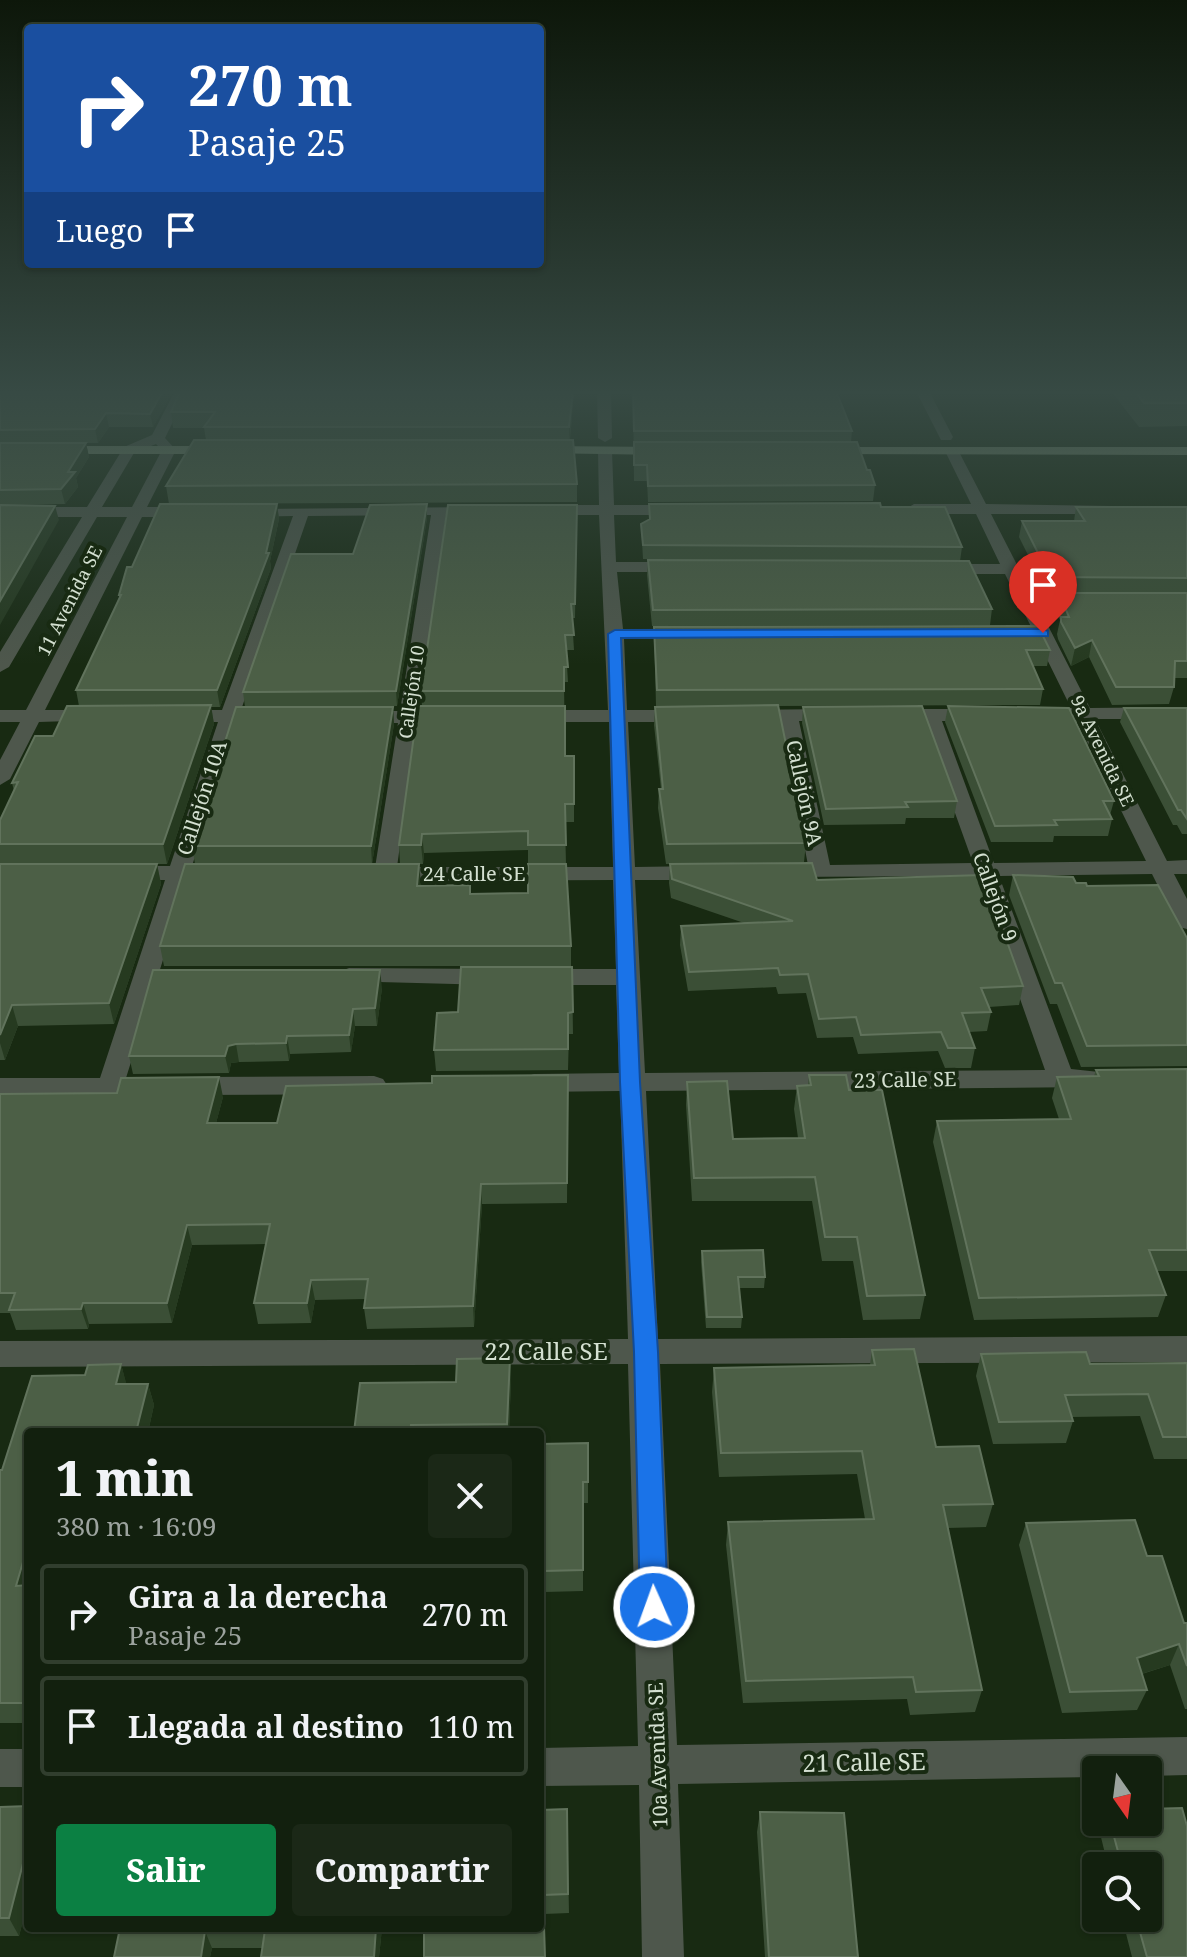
<!DOCTYPE html>
<html lang="es">
<meta charset="utf-8">
<style>
body{margin:0;font-family:"Noto Serif",serif;background:#1b2817;color:#f1f3f6;height:100vh;display:flex;flex-direction:column;font-size:30px;white-space:nowrap}
*{box-sizing:border-box;margin:0}
p{font-size:26px;color:#9ca39e}
.icon{flex:none;width:44px;height:44px;fill:none;stroke:currentColor;stroke-width:2;stroke-linecap:round;stroke-linejoin:round}
.map{position:relative;flex:1;overflow:hidden}
.sheet{position:absolute;left:24px;top:1428px;width:520px;height:504px;display:flex;flex-direction:column;background:#12200e;border-radius:8px;box-shadow:0 2px 6px #0004,0 0 0 2px #313e2e}
.sheet>*{flex:none}
.banner{position:absolute;left:24px;top:24px;width:520px;height:244px;border-radius:8px;box-shadow:0 2px 6px #0004,0 0 0 2px #313e2e;background:#1a4fa0;color:#fff;overflow:hidden}
.needle{width:52px;rotate:166deg}
.tools{position:absolute;left:1082px;top:1756px;display:grid;gap:16px}
.tools a{display:grid;place-items:center;width:80px;height:80px;border-radius:8px;background:#12200e;box-shadow:0 2px 6px #0004,0 0 0 2px #313e2e;font-size:40px}
.pin{position:absolute;display:grid;place-items:center;width:68px;height:68px;color:#fff;margin:-82px -34px;border-radius:50% 50% 50% 0;rotate:-45deg;box-shadow:0 0 8px #0007}
.pin .icon{rotate:45deg}
.me{position:absolute;width:88px;margin:-44px;rotate:358deg;stroke-linejoin:round;filter:drop-shadow(0 0 6px #0008)}
.turn{display:flex;align-items:center;gap:28px;height:168px;padding:0 32px;font-size:36px}
.turn .icon{width:104px;height:104px;stroke-width:2.5}
.turn b{display:block;font-size:56px;line-height:68px}
.then{display:flex;align-items:center;height:76px;padding:0 32px;background:#0003;gap:16px;font-size:30px}
.round{display:grid;place-items:center;flex:none;width:84px;height:84px;border-radius:8px;background:#1b2817}
.head{display:flex;align-items:center;justify-content:space-between;height:136px;padding:0 32px}
h1{font-size:48px;font-weight:800;line-height:60px}
.action{display:flex;gap:16px;margin-top:auto;padding:16px 32px}
.action a{flex:1;height:92px;border-radius:8px;background:#0b8043;color:#fff;font-size:32px;font-weight:800;line-height:92px;text-align:center}
.action a+a{background:#1b2817;color:#f1f3f6}
ul{padding:0;list-style:none}
li{display:flex;align-items:center;gap:24px;height:100px;margin:0 16px 12px;padding:0 16px;border:4px solid #313e2e;border-radius:8px}
li div{flex:1}
li b{display:block;font-size:30px}
li em{font-style:normal}
.map>svg:first-child{display:block}
</style>
<div class="map">
<svg width="1187" height="1957" viewBox="0 0 1187 1957">
<rect width="100%" height="100%" fill="#182a12"/>
<g fill="none" stroke-linecap="round" stroke-linejoin="round">
<!-- minor -->
<path fill="#4e574c" fill-rule="evenodd" d="M175,391H188L165,438L176,450L147,507H190L198,512L190,517H142L45,710H94L104,716L101,720L39,722L10,779L0,785V760L20,722H0V710H26L127,517H97L9,667L0,672V652L82,517H0V507H87L124,447L152,435ZM156,444L162,450L132,507H102L134,453Z
M597,391H611L612,438L605,442L598,438Z
M916,391H929L953,437L951,440H941Z
M605,447L612,451L614,505H682L690,510L682,515H614L616,562H681L689,567L681,572H617L623,629H685L694,634L685,639H624L627,710H686L696,716L686,722H628L635,867L701,866L712,873L701,880H635L645,1073L1045,1070L977,876L773,877L770,872L773,867L808,865L780,721L750,722L740,716L750,710L834,709L844,715L834,721H799L830,865L973,863L922,721L887,719L884,715L887,711L894,709H978L988,715L978,721H942L994,863L1146,861L1076,719L1042,720L1032,714L1042,708H1071L1005,574H942L934,569L942,564H1000L976,514H914L906,509L914,504H971L945,451L947,448H957L986,504L1111,506V512L1106,514H991L1033,596H1089L1097,601L1089,606H1038L1090,708L1187,707V719H1095L1167,861L1187,860V874H1174L1187,899V929L1179,927L1176,922L1152,874L999,876L1071,1069L1099,1072L1103,1078L1099,1084L1090,1087L646,1091L658,1339L1187,1336V1362L660,1364L677,1745L1187,1737V1775L1148,1776V1770H1096V1777L678,1784L684,1957H642L639,1785L540,1786V1748L638,1746L628,1364L0,1367V1341L628,1339L620,1091L534,1092L525,1089L521,1083L525,1077L534,1074L619,1073L616,985H541L533,982L529,977L533,972L541,969H616L613,880L385,881L374,874L398,723H362L352,717L362,711H400L431,515L308,516L241,710H266L276,716L266,722H237L192,866H213L224,873L213,880H188L126,1078L159,1081L163,1087L159,1093L150,1096H0V1078H100L165,880H125L114,873L125,866H170L218,722H182L172,716L182,710H222L293,516L246,517L238,512L241,509L483,507L486,510L478,515H446L419,711H450L460,717L450,723H417L397,867H613L609,722H534L524,716L534,710H608L599,515H546L538,510L546,505H599L598,451Z
M349,968L492,969L500,972L504,977L500,982L492,985L341,981L337,976L341,971Z
M374,1076L383,1079L387,1085L383,1091L374,1094L190,1095L181,1092L177,1086L181,1080L190,1077Z
M0,1749H28V1787H0Z"/>
<!-- major -->
<path fill="#778a71" fill-rule="evenodd" d="M0,446H218L225,450L218,454H0Z
M542,446L666,447L673,451L666,455L537,453L535,450Z
M830,447H1187V455L825,454V448Z"/>
</g>
<!-- wall -->
<path fill="#3b4f36" d="M0,391H173L153,427H109L98,443H86L89,457L76,478L78,487L65,504L0,505Z
M180,391H574L570,440L577,484V502L169,504L166,486L206,440L204,428H173L171,412Z
M633,391L852,431L851,442L875,485L873,501L648,502L647,481H634Z
M1111,391H1187V426L1139,427Z
M277,504L279,519L270,561L271,568L220,707H211L214,724L167,864H157L161,884L114,1024L18,1026L5,1060H0V820L14,791L12,783L79,706L76,690L119,599V595L132,567Z
M427,504V518L397,706L245,707L243,692Z
M649,504L881,507L962,547L960,561L643,559L641,524L649,520Z
M577,505L575,618H572L574,650H566L568,682H564L565,756H574V822H565L566,864H528V850L424,853L423,864H400L399,845L422,706L421,691Z
M1076,507H1187V678H1174V687L1169,704L1112,705L1089,657L1071,666L1058,639L1057,634L1060,620L1055,609L1058,593H1047L1019,537L1022,521H1074Z
M648,560L992,609L990,625L652,626L647,575Z
M654,627L1050,650L1047,666H1033L1043,689L1040,705L778,706L806,843L804,862L666,864L658,808L659,789H661L654,725L655,707L718,706H656Z
M948,706L1114,801L1110,815L1112,819L1108,836H1054L1053,842H991L945,722Z
M393,707L394,724L372,864H195L192,846Z
M803,707L957,801L954,818H906L905,824L824,825L802,723Z
M1124,708H1187V834H1182L1177,825H1173L1120,722Z
M670,864L817,880L1023,986L1019,1005L989,1007L991,1012L987,1031L969,1032L975,1048L971,1068H945L938,1051L858,1054L853,1037L817,1038L806,993L778,994L776,987L688,991L680,945L681,926L744,923L671,898L669,883Z
M1013,875L1076,883L1087,886L1187,938V1066L1081,1067L1057,1004H1050L1009,895Z
M421,886L471,894L571,946V966H164L160,946Z
M572,967L573,1034H569L568,1070L436,1071L434,1050L458,1012Z
M382,988L377,1026H355L351,1052L290,1054L289,1061L239,1062L231,1063L229,1073L133,1074L129,1056Z
M1187,1069V1271H1157L1166,1295L1158,1317L974,1320L933,1142L937,1121L1059,1119L1052,1098L1057,1077L1094,1076L1096,1070Z
M568,1075L567,1203L482,1204L474,1327L367,1329L364,1308L365,1299L315,1300L311,1323L258,1324L254,1303L266,1244L192,1245L172,1323L89,1324L88,1329L16,1330L10,1313H0V1094L223,1097L216,1123H277L432,1083Z
M809,1075L849,1090L925,1295L920,1319L863,1320L853,1261H822L812,1201H692L686,1105L687,1082L733,1139L798,1138L794,1109L797,1086L808,1085Z
M702,1251L765,1277L764,1288H739L742,1317L741,1328H706L701,1262Z
M872,1350L936,1447L993,1504L986,1527L947,1528L982,1690L975,1712L910,1715L907,1699L743,1703L726,1545L728,1522L865,1519L857,1474L719,1477L712,1392L714,1368L870,1365Z
M981,1354L1090,1364L1187,1363V1459H1154L1140,1416L1072,1417L1073,1421L1066,1443L993,1444L976,1376Z
M121,1364L126,1384H148L154,1405L148,1432H28V1723H0V1470H2L32,1376L85,1375L88,1365Z
M511,1380L509,1432H354L456,1382Z
M588,1443V1503H583V1591L545,1592L544,1695H540V1444Z
M1026,1523L1147,1556L1184,1623H1187V1709H1185L1170,1665L1142,1674L1147,1690L1137,1710L1062,1713L1019,1545Z
M28,1806V1901L19,1936H0V1807Z
M567,1809L569,1913L544,1914L540,1810Z
M760,1812L858,1957H765L757,1832Z
M1102,1822H1148L1187,1957H1132L1122,1918H1148V1866H1108L1099,1829Z
M120,1928H382L379,1957H261L263,1948H212L210,1957H114Z"/>
<!-- shaded-wall -->
<path fill="#263a20" d="M163,391H173L153,427L150,414Z
M573,391L574,392L569,443V427Z
M106,413L109,427L98,443L95,429Z
M86,443L89,457L76,478L78,487L65,504L61,489L68,472Z
M277,504L279,519L270,561L271,568L220,707L217,690L266,553Z
M427,504V518L397,706L396,691Z
M55,506L59,520L0,625V601Z
M1092,640L1089,657L1071,666L1075,648Z
M211,705L214,724L167,864L163,844Z
M393,707L394,724L372,864L371,846Z
M422,834L424,853L423,864L421,845Z
M157,864L161,884L114,1024L109,1003Z
M419,864L421,884L419,906L417,886Z
M380,970L382,988L377,1026L375,1008Z
M12,1005L18,1026L5,1060L0,1043V1035Z
M353,1009L355,1026L351,1052L349,1035Z
M287,1036L290,1054L289,1061L286,1043Z
M236,1044L239,1062L231,1063L229,1073L225,1056L228,1046Z
M219,1077L223,1097L211,1142L207,1123Z
M481,1184L482,1204L474,1327L473,1306Z
M187,1225L192,1245L172,1323L167,1303Z
M311,1280L315,1300L311,1323L307,1303Z
M83,1303L89,1324L88,1329L81,1309Z
M510,1358L511,1380L509,1432H508Z
M121,1364L127,1386L116,1384Z
M148,1384L154,1405L148,1432H136Z
M28,1545V1596L16,1586Z
M544,1571L545,1592L544,1695L543,1675Z
M1179,1644L1170,1665L1128,1678L1137,1658Z
M28,1844V1901L19,1936L9,1918Z
M376,1928H382L379,1957H374Z
M205,1931L212,1948L210,1957H201Z"/>
<!-- building -->
<path fill="#4c5f46" stroke="#61735c" stroke-width="2" d="M0,391H163L150,414L106,413L95,429L0,430Z
M180,391H573L569,427H204L215,412H171Z
M633,391H836L852,431H634Z
M1135,391H1187V403H1144Z
M194,440H573L577,484L166,486Z
M634,442H857L867,470H870L875,485L648,486L647,465H634Z
M0,443H86L68,472H75L61,489L0,490Z
M880,503L881,507H945L962,547L643,545L641,524L650,519L649,504Z
M160,504H277L266,553H269L217,690H76L121,595H119L127,567H132Z
M427,504L396,691L243,692L291,554H353L370,505Z
M0,505L55,506L0,601Z
M448,505H577L575,604H571L574,635H565L568,667H564V691H421Z
M1076,507H1187V578L1050,577L1022,521H1085Z
M648,560L969,561L992,609L653,610Z
M1059,593H1187V661H1175L1174,687H1116L1092,640L1075,648L1061,622V617H1069Z
M1038,626L1050,650H1026L1043,689L657,690L654,627Z
M211,705L163,844H0V820L18,782L12,783L35,736H53L67,706Z
M778,705L806,843L667,844L659,789H663L655,707Z
M418,706H565V756H574V804H565L566,845H528V831L422,834L421,845H399Z
M922,706L957,801L905,802L908,807L826,809L803,707Z
M948,706L1069,708L1114,801H1103L1112,819L1054,820L1057,825L995,826Z
M236,707H393L371,846H192Z
M1124,708H1187V819L1181,810H1178Z
M812,863L817,880L983,875L1023,986L981,988L991,1012L962,1013L975,1048H948L941,1032L861,1035L856,1017L819,1019L808,974L780,975L778,968L689,972L681,926L793,921L672,879L670,864Z
M0,864H157L109,1003L12,1005L0,1035Z
M185,864H419L417,886L470,885V894L528,893V864H566L571,946H160Z
M1013,875L1073,877L1076,883H1086L1087,886L1158,885L1187,938V1045L1087,1046L1062,983H1055Z
M461,967H572L573,1012L568,1013V1049L434,1050L437,1013L458,1012Z
M153,970H380L375,1008L353,1009L349,1035L287,1036L286,1043L236,1044L228,1046L225,1056H129Z
M1187,1069V1250H1149L1166,1295L979,1298L937,1121L1071,1119L1057,1077L1099,1076L1096,1070Z
M568,1075L567,1183L481,1184L473,1306L364,1308L368,1279L311,1280L307,1303H254L270,1224L187,1225L167,1303H83L81,1309L9,1310L15,1293H0V1094L117,1093L121,1078L219,1077L207,1123H277L286,1086L432,1083V1076Z
M809,1075H846L849,1090H882L925,1295L867,1296L857,1237H825L815,1177L694,1178L687,1082L727,1081L733,1139L805,1138L797,1086L811,1085Z
M763,1250L765,1277H738L742,1317H707L702,1251Z
M914,1349L936,1447L979,1446L993,1504L943,1505L982,1690L916,1692L913,1677L746,1681L728,1522L874,1519L862,1451L721,1453L714,1368L875,1365L872,1350Z
M1086,1352L1090,1364L1187,1363V1437H1163L1148,1394L1065,1395L1073,1421L999,1422L981,1354Z
M510,1358L507,1424L411,1425L410,1432H354L360,1383L456,1382L457,1359Z
M121,1364L116,1384H148L136,1432H28V1545L16,1586L28,1585V1703H0V1470H2L32,1376L85,1375L88,1365Z
M588,1443V1482H583V1570L544,1571L543,1675H540V1444Z
M1135,1520L1147,1556H1162L1184,1623H1187V1666L1179,1644L1137,1658L1147,1690L1070,1692L1026,1523Z
M28,1806V1844L9,1918H0V1807Z
M1182,1808L1187,1826V1957H1147L1136,1918H1148V1866H1122L1110,1822H1148V1809Z
M567,1809L568,1894L543,1895L545,1957H424V1928H540V1810Z
M760,1812L844,1813L858,1957H769Z
M120,1928H376L374,1957H261L265,1930L205,1931L201,1957H114Z"/>
<!-- sky -->
<linearGradient id="sky" x2="0" y2="1"><stop stop-color="#0d170a"/><stop offset="0.59" stop-color="#374a44"/><stop offset="1" stop-color="#374a44" stop-opacity="0"/></linearGradient>
<rect width="1187" height="665" fill="url(#sky)"/>
<!-- route -->
<path fill="#1a73e8" stroke="#114b97" stroke-width="2" d="M1043,629L1048,631V636L621,638L640,1082L658,1352L668,1607L664,1616L654,1620L644,1616L640,1607L634,1352L620,1082L608,634L615,630Z"/>
<g text-anchor="middle" stroke-width="8" stroke-linejoin="round" paint-order="stroke">
<!-- far-street labels -->
<g font-size="18" fill="#d4e0d1" stroke="#182a12">
<text transform="translate(70 601) rotate(-63)" y="6">11 Avenida SE</text>
<text transform="translate(412 692) rotate(-82)" y="6">Callejón 10</text>
<text transform="translate(1102 751) rotate(64)" y="6">9a Avenida SE</text>
</g>
<!-- street labels -->
<g font-size="20" fill="#d4e0d1" stroke="#182a12">
<text transform="translate(804 793) rotate(78)" y="7">Callejón 9A</text>
<text transform="translate(202 798) rotate(-72)" y="7">Callejón 10A</text>
<text x="474" y="881">24 Calle SE</text>
<text transform="translate(995 897) rotate(70)" y="7">Callejón 9</text>
<text transform="translate(905 1080) rotate(-1)" y="7">23 Calle SE</text>
<text transform="translate(658 1755) rotate(-92)" y="7">10a Avenida SE</text>
</g>
<!-- near-street labels -->
<g font-size="24" fill="#d4e0d1" stroke="#182a12">
<text x="546" y="1360">22 Calle SE</text>
<text transform="translate(864 1763) rotate(-1)" y="8">21 Calle SE</text>
</g>
</g>
</svg>
<div class="tools">
<a><svg class="needle" viewBox="-14 -14 28 28"><path d="M0-13l5 13h-10z" fill="#e53935"/><path d="M0 13l5-13h-10z" fill="#9ca39e"/></svg></a>
<a><svg class="icon" aria-label="search" viewBox="0 0 24 24"><circle cx="10" cy="10" r="6"/><path d="M15 15l6 6"/></svg></a>
</div>
<div class="pin" style="left:1043px;top:633px;background:#d93025"><svg class="icon" aria-label="arrive" viewBox="0 0 24 24"><path d="M6 21V4h12l-3 4 3 4H6"/></svg></div>
<svg class="me" style="left:654px;top:1607px" viewBox="-20 -20 40 40"><circle r="17" fill="#1a73e8" stroke="#fff" stroke-width="3"/><path d="M0-11L8 9 0 5-8 9z" fill="#fff"/></svg>
<div class="banner">
<div class="turn"><svg class="icon" aria-label="right" viewBox="0 0 24 24"><path d="M7 20v-9h11M14 6l5 5-5 5"/></svg><div><b>270 m</b>Pasaje 25</div></div>
<div class="then">Luego<svg class="icon" aria-label="arrive" viewBox="0 0 24 24"><path d="M6 21V4h12l-3 4 3 4H6"/></svg></div>
</div>
<section class="sheet">
<div class="head"><div><h1>1 min</h1><p>380 m · 16:09</p></div><a class="round"><svg class="icon" aria-label="close" viewBox="0 0 24 24"><path d="M6 6l12 12M18 6L6 18"/></svg></a></div>
<ul>
<li><svg class="icon" aria-label="right" viewBox="0 0 24 24"><path d="M7 20v-9h11M14 6l5 5-5 5"/></svg><div><b>Gira a la derecha</b><p>Pasaje 25</p></div><em>270 m</em></li>
<li><svg class="icon" aria-label="arrive" viewBox="0 0 24 24"><path d="M6 21V4h12l-3 4 3 4H6"/></svg><div><b>Llegada al destino</b></div><em>110 m</em></li>
</ul>
<div class="action"><a>Salir</a><a>Compartir</a></div>
</section>
</div>
